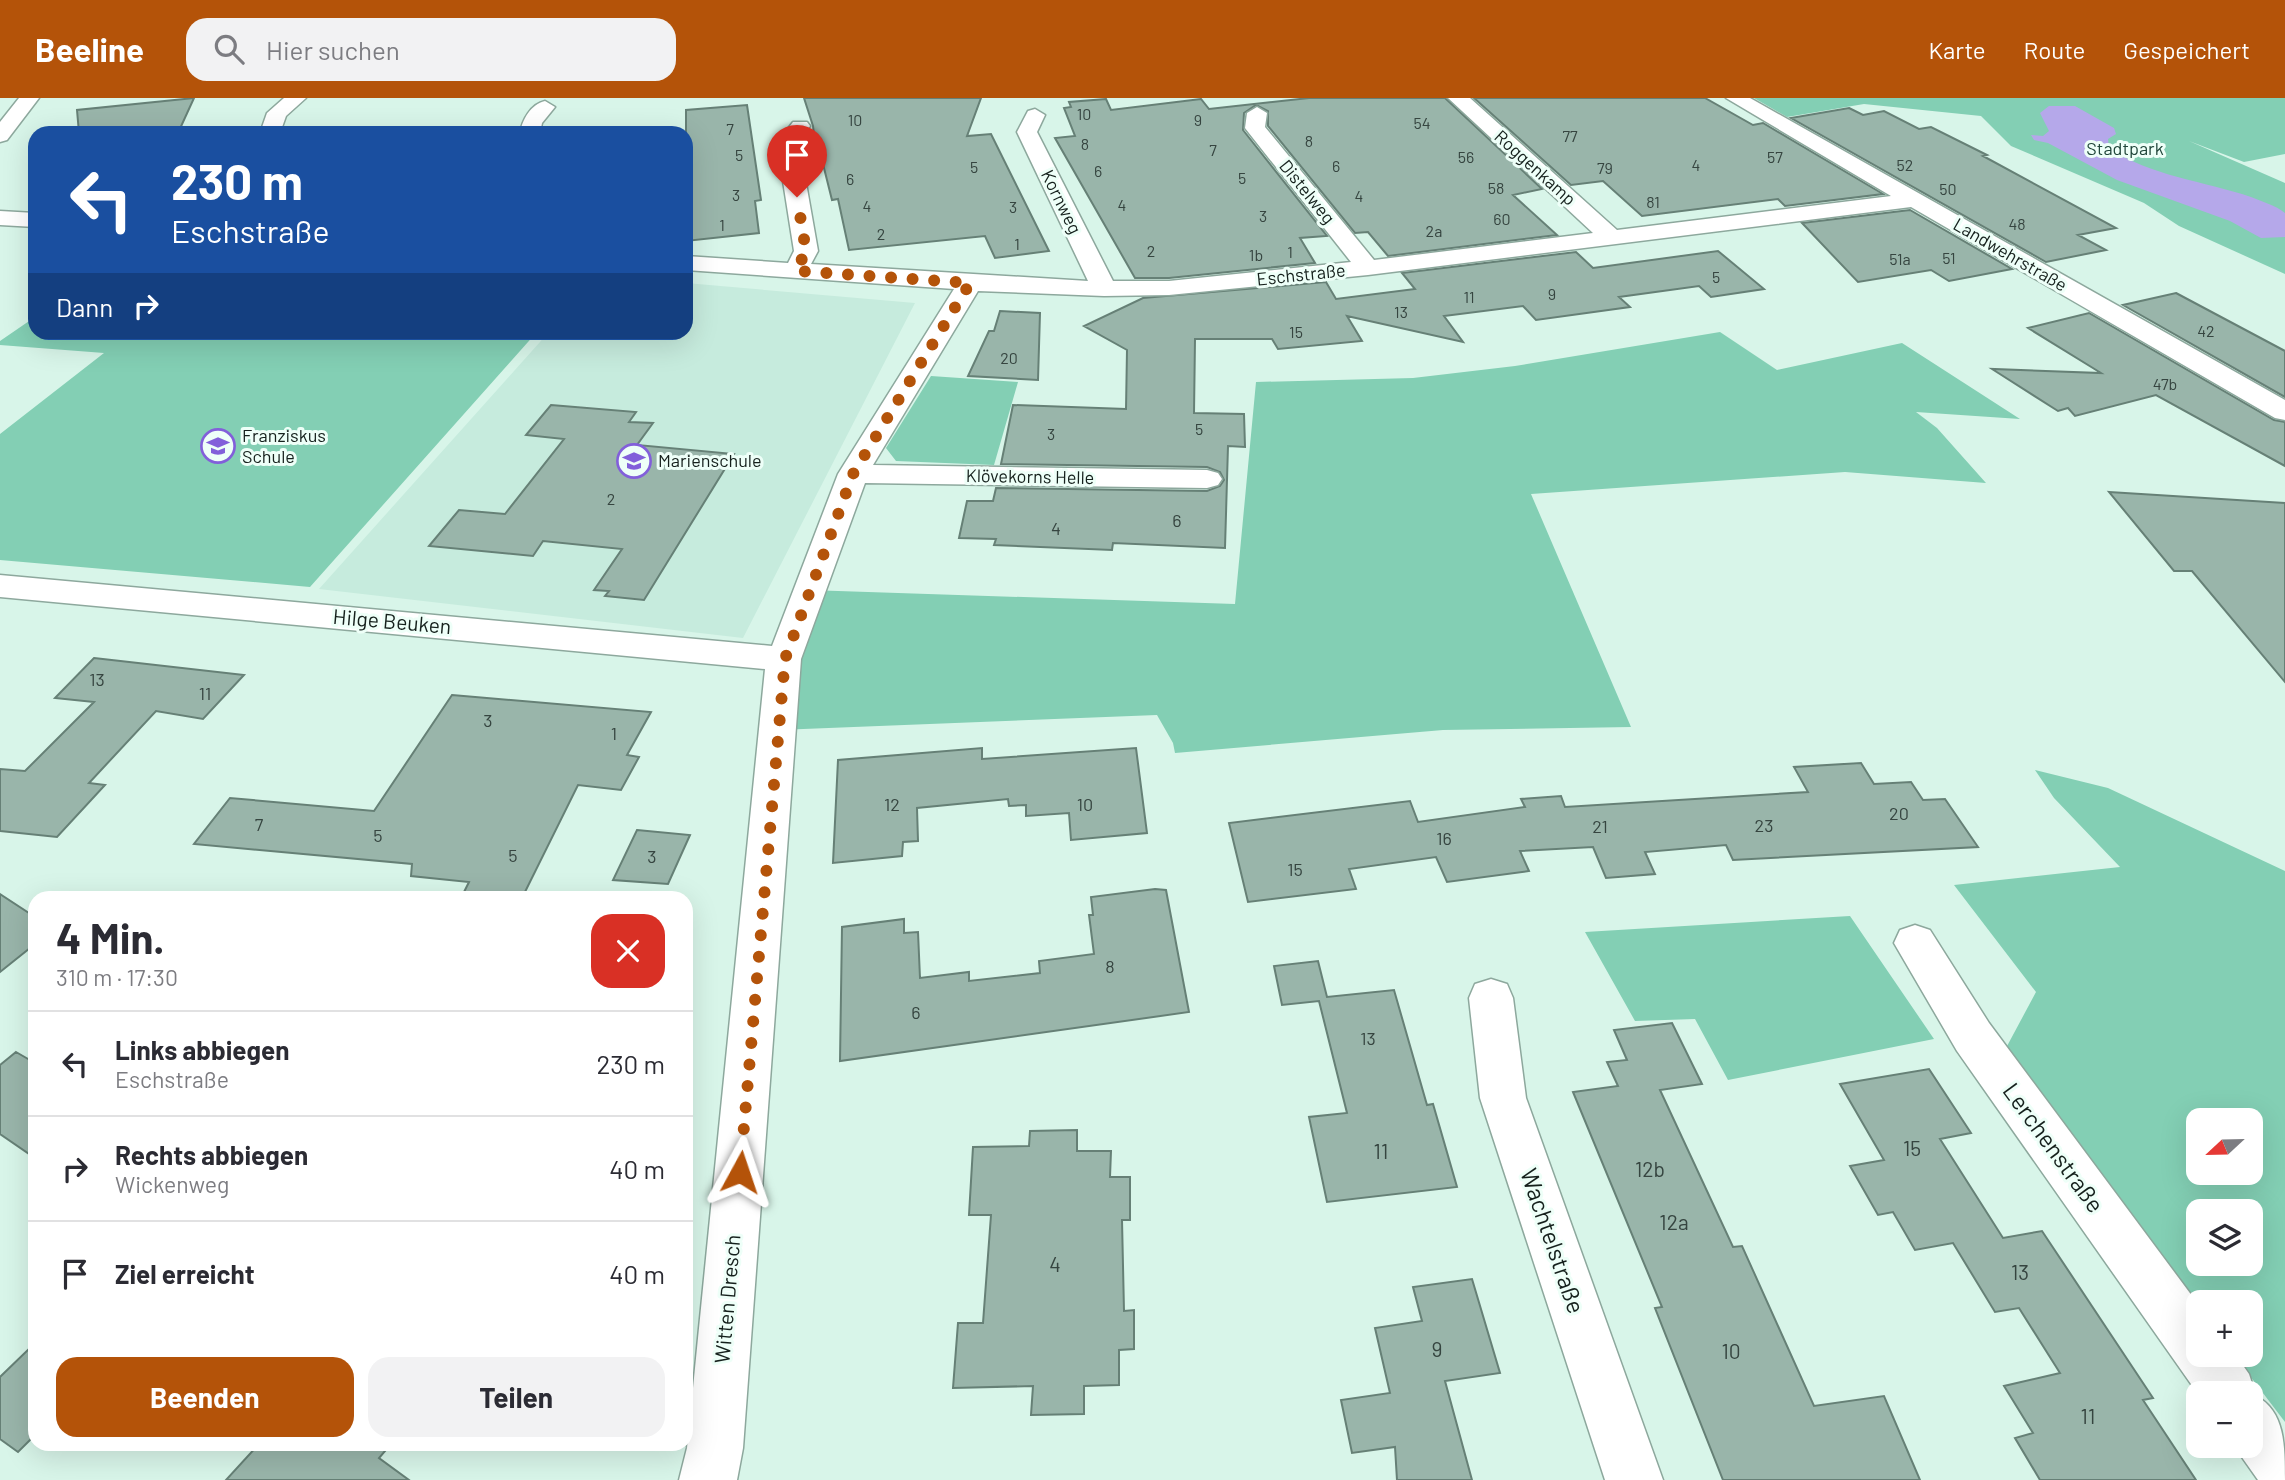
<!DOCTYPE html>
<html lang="de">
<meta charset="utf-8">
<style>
body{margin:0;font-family:Barlow,sans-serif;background:#f2f2f3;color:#2b2b33;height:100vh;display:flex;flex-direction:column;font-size:26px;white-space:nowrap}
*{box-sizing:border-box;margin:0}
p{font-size:23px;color:#7c7c81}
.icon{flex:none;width:38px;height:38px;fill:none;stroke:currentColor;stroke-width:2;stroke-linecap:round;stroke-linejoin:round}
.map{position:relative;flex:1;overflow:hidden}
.sheet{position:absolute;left:28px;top:793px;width:665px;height:560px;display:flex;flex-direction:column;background:#fff;border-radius:21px;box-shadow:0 7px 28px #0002}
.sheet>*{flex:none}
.guide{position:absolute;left:28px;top:28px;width:665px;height:214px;border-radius:21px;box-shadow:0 7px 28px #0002;background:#1a4fa0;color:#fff;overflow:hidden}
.needle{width:46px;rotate:248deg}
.tools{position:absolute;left:2186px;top:1010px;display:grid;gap:14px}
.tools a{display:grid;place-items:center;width:77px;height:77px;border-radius:14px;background:#fff;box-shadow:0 7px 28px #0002;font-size:35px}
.pin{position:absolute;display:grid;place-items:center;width:60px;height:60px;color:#fff;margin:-72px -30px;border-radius:50% 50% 50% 0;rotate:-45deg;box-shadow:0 0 7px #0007}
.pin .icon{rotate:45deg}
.me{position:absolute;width:77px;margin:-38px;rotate:5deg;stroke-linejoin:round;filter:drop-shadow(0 0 5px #0008)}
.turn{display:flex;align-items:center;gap:24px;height:147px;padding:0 28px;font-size:32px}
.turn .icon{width:91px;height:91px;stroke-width:2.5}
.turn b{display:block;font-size:49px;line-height:60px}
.then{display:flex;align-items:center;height:66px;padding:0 28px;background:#0003;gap:14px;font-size:26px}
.round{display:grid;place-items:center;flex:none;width:74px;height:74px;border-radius:21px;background:#f2f2f3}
.summary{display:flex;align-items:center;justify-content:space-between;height:119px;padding:0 28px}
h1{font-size:42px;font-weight:700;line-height:52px}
.button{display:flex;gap:14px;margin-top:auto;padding:14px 28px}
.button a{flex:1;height:80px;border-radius:21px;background:#b45309;color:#fff;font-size:28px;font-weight:700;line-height:80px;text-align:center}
.button a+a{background:#f2f2f3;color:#2b2b33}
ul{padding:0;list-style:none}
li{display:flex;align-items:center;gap:21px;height:105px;padding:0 28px;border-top:2px solid #e1e1e2}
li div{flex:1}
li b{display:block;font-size:26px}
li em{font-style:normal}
header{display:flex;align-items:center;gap:42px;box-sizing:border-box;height:98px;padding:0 35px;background:#b45309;color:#fff}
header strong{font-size:33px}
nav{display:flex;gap:38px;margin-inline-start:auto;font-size:24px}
.search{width:490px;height:63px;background:#f2f2f3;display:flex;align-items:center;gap:18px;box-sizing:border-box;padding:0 24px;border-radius:21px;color:#7c7c81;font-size:26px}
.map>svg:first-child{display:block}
</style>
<header>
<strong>Beeline</strong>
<div class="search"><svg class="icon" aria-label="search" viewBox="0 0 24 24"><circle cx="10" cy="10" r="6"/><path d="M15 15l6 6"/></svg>Hier suchen</div>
<nav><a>Karte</a><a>Route</a><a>Gespeichert</a></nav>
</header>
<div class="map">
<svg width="2285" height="1382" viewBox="0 0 2285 1382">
<rect width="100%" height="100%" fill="#d8f5e9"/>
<!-- built -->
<path fill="#c6ebdd" d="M686,185L915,205L743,540L319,491L548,235L686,234Z"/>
<!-- green -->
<path fill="#83cfb4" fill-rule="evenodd" d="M1754,0H2285V56L2244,64L2189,43L2285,85V176L2179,128L2144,105L2011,48L1981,18L1864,6L1787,19Z
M35,219V234L536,235L310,489L0,462V336L104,255L0,247V243Z
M1720,234L1777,272L1902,245L2020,321L1916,314L1937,330L1986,385L1845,374L1531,396L1631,629L1443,632L1175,655L1173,645L1157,617L778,632L808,492L1235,506L1256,284L1413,280L1515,268Z
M931,278L1018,284L994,367L896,363L886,350Z
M2035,672L2108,690L2285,773V1324L2234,1257L2250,1256V1204H2198V1208L2006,950L2036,894L1954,787L2120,769L2054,700ZM2198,1022H2250V1074H2198ZM2198,1113H2250V1166H2198Z
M1850,818L1934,941L1728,982L1695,921L1635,923L1585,834Z"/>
<!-- water -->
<path fill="#b5a8ea" d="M2049,8H2075L2114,30L2116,36L2108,41L2109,50C2150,78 2204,83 2251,99C2263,104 2275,107 2285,115V139L2261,140L2230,123L2117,82L2048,45L2034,42L2031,37L2043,38L2049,33L2040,15Z"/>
<!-- building -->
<path fill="#99b5aa" stroke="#668076" stroke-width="2" d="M194,0L178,35H79L77,12Z
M804,0H981L967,38L991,36L1049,153L995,160L985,138L849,152L838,101L832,102L822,62L817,63L813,28Z
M1309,0H1445L1542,91L1513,97L1557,137L1388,158L1368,134L1355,135L1268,28V13L1256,7L1244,15L1243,32L1327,138L1300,140L1315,165L1169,180H1135L1055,40L1075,38L1064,10L1071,9L1069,4L1106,1L1111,12L1201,1L1209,11Z
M1474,0H1705L1753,27L1763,25L1883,96L1785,108L1778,101L1642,118L1603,83L1571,87Z
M747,7L761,102L755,103L759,135L686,143V12Z
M1849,10L1863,17L1884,13L1919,31L1931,29L1987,57L1983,58L2116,130L2078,137L2106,152L2046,164L1791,20Z
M1910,112L2012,171L1949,183L1931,172L1858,184L1802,125Z
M1718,153L1764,191L1711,199L1699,188L1619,199L1630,209L1536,222L1523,208L1444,218L1463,244L1347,218L1362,243L1278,251L1272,241H1195L1194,315L1244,316L1245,349L1228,348L1225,450L1113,445L1112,452L994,447L996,441L959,440L967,403H993L996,390L1207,393L1220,388L1224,382L1220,374L1207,369L1001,366L1013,307L1126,311L1127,252L1084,228L1143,200L1326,184L1336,201L1415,191L1402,175L1576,154L1593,170Z
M2176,195L2285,253V299L2123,207Z
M1000,213L1040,215L1038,282L968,278L989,233H994Z
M2089,215L2274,322L2285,324V368L2156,297L2075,318L2068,310L2058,313L1992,271L2101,275L2028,230Z
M551,307L636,314L629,324L653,325L637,347L734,356L644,502L605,498L609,493L594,492L622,451L543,443L533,458L429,448L459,412L505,416L564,341L526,337Z
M2109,394L2285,405V584L2192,473H2174Z
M94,560L244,577L203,621L156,613L89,685L105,687L57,739L0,733V671L25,673L94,604L55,600Z
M452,597L651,614L627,657L639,659L621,692L578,687L522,800H461L469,784L411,778L412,766L194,746L230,700L374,713Z
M982,650V661L1136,650L1147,735L1071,742L1069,715L1026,718V707L1009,708L1008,701L917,710L918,743L903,744L902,758L833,765L838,662Z
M1861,665L1874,686L1911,684L1923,702L1945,701L1978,749L1733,762L1726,747L1645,754L1655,776L1606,780L1593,749L1520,753L1529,773L1447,784L1436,759L1349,771L1356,791L1248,804L1229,725L1410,703L1418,724L1525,709L1521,701L1561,698L1565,709L1808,694L1794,669Z
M637,732L690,737L668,786L613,782Z
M1155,791L1166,792L1189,914L840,963L842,829L904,821V835L918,834L920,880L969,874V883L1040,875L1039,863L1094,856L1089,817H1093L1091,799Z
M0,796L35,819V846L0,874Z
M1318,863L1327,899L1394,892L1427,1007L1433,1006L1457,1089L1327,1104L1309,1019L1347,1015L1319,903L1282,907L1274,868Z
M1672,925L1702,986L1660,992L1733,1149L1742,1148L1814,1308L1884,1298L1920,1382H1723L1655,1210L1662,1209L1573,994L1618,988L1607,964L1627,962L1614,932Z
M16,954L35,965V1060L0,1036V967Z
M1929,971L1971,1035L1940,1041L2003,1140L2042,1133L2153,1300L2143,1302L2196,1382H2040L2015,1340L2033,1335L2004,1288L2060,1275L2019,1210L1995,1214L1953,1145L1915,1152L1893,1114L1878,1117L1850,1068L1884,1062L1840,986Z
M1077,1032V1053H1111L1110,1079H1130V1122H1122L1124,1213L1134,1212V1251L1119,1252V1287L1084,1288V1316L1031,1317L1033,1288L953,1290L958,1225H983L991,1117H969L973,1049L1029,1048L1030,1033Z
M1472,1181L1500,1275L1445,1283L1472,1382H1397L1395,1349L1352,1355L1341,1302L1390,1295L1375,1230L1422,1223L1413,1189Z
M35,1245V1337L18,1354L0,1341V1279Z
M259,1346H391L379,1360L409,1382H226Z"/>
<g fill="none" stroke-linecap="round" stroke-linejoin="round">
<!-- minor casing -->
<g stroke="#8da89d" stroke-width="3">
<path id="minor" d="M19,0H39L7,42L0,44V24Z
M284,0H306L286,18L280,35H260L267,15Z
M1448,0H1470L1617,132L1891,98L1726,0H1750L2285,302V322L2275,320L1911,109L1368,177L1169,197L1104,198L978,193L873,367L1207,372L1218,375L1222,381L1218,387L1207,390L865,385L801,561L743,1350L737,1382H679L687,1350L765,571L0,499V477L772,548L838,376L954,191L686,172V158L788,165L794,153L777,45L793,24H807L810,28L799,45L818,153L811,166L1088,183L1017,34L1028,13L1035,11L1045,17L1037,34L1113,183H1169L1351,164L1245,30L1247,15L1257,9L1267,15L1265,29L1374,162L1593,135Z
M545,3L555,9L542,25L540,35H520C522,22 531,6 545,3Z
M0,113L35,115V129L0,127Z
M1915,827L1930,832L1989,925L2198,1206V1256H2235L2249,1276L2256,1298C2285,1313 2285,1348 2285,1382H2258L2234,1348H2250V1295L2198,1296L1957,953L1894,845L1900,832Z
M1491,881L1507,886L1513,900L1526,1000L1663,1382H1605L1480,1000L1469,900L1475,886Z"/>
</g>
<!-- minor -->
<use href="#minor" fill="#fff" fill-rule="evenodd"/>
</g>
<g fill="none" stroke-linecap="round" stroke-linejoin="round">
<!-- route -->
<path stroke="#b45309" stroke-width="12" stroke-dasharray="0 21.6" d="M740,1074L785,561L853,376L970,185L796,173L806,153L797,99"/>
</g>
<!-- icons -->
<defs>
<g id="school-ring" transform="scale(1.75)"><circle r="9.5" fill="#eefff8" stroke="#825fda" stroke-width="1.5"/><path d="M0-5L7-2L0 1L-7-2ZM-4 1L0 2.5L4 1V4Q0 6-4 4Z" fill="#825fda"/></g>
</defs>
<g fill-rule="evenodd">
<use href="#school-ring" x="218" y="348"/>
<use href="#school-ring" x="634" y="363"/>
</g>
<g text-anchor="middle" stroke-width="6" stroke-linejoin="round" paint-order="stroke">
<!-- far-number labels -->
<g font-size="16" fill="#364540">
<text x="1084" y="22">10</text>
<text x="855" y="28">10</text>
<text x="1198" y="28">9</text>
<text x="1422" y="31">54</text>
<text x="730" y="37">7</text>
<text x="1570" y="44">77</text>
<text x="1309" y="49">8</text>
<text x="1085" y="52">8</text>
<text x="1213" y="58">7</text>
<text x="739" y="63">5</text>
<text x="1466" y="65">56</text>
<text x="1775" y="65">57</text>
<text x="1696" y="73">4</text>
<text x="1905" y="73">52</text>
<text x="1336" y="74">6</text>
<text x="974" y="75">5</text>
<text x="1605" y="76">79</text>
<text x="1098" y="79">6</text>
<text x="1242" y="86">5</text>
<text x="850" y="87">6</text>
<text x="1496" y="96">58</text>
<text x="1948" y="97">50</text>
<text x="736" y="103">3</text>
<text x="1359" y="104">4</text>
<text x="1653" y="110">81</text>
<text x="1122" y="113">4</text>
<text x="867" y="114">4</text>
<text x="1013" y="115">3</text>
<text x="1263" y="124">3</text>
<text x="1502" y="127">60</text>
<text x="2017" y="132">48</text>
<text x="722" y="133">1</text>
<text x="1434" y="139">2a</text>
<text x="881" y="142">2</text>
<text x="1017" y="152">1</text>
<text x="1151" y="159">2</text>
<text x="1290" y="160">1</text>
<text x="1256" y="163">1b</text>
<text x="1949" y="166">51</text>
<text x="1900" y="167">51a</text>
<text x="1716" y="185">5</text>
<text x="1552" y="202">9</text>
<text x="1469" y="205">11</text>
<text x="1401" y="220">13</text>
<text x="2206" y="239">42</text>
<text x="1296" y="240">15</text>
<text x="1009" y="266">20</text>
<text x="2165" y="292">47b</text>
<text x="1199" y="337">5</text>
<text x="1051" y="342">3</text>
<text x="611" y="407">2</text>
</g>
<!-- far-park labels -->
<g font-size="18" fill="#21473b" stroke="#eefff8">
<text x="2125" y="57">Stadtpark</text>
</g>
<!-- far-street labels -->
<g font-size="18" fill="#15201c" stroke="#eefff8">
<text transform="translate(1535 70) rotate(42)" y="6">Roggenkamp</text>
<text transform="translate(1307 94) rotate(51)" y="6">Distelweg</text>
<text transform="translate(1061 104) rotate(64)" y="6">Kornweg</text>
<text transform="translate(2010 157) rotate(30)" y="6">Landwehrstraße</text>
<text transform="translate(1301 177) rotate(-6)" y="6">Eschstraße</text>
<text transform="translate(1030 379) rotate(1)" y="6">Klövekorns Helle</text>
</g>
<!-- far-poi labels -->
<g font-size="18" fill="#15201c" stroke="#eefff8" text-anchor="start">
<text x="242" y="344">Franziskus<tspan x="242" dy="21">Schule</tspan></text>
<text x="658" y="369">Marienschule</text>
</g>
<!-- number labels -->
<g font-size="18" fill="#364540">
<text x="1177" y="429">6</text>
<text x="1056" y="437">4</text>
<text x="97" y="588">13</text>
<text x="205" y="602">11</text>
<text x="488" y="629">3</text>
<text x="614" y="642">1</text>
<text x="892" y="713">12</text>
<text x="1085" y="713">10</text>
<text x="1899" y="722">20</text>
<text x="259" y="733">7</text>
<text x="1764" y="734">23</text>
<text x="1600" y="735">21</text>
<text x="378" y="744">5</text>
<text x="1444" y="747">16</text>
<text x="513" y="764">5</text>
<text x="652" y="765">3</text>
<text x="1295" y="778">15</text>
<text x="1110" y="875">8</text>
<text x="916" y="921">6</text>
<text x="1368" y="947">13</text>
</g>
<!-- street labels -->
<g font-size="21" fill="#15201c" stroke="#eefff8">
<text transform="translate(392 524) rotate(5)" y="7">Hilge Beuken</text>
<text transform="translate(728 1201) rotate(-85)" y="7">Witten Dresch</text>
</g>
<!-- near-number labels -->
<g font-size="21" fill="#364540">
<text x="1912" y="1058">15</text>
<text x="1381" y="1061">11</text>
<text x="1650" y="1079">12b</text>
<text x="1674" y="1132">12a</text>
<text x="1055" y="1174">4</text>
<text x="2020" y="1182">13</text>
<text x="1437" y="1259">9</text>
<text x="1731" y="1261">10</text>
<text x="2088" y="1326">11</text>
</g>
<!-- near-street labels -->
<g font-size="24" fill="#15201c" stroke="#eefff8">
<text transform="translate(2053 1050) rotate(54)" y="8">Lerchenstraße</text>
<text transform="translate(1552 1143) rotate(71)" y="8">Wachtelstraße</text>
</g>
</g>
</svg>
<div class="tools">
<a><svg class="needle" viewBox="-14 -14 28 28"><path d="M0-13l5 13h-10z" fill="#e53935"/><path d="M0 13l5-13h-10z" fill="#7c7c81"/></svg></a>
<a><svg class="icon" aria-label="layers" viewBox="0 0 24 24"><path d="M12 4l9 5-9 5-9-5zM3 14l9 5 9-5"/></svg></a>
<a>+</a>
<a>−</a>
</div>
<div class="pin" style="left:797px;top:99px;background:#d93025"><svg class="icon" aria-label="arrive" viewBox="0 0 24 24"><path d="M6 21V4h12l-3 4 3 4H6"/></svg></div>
<svg class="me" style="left:740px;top:1074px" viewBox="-20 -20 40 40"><path d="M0-17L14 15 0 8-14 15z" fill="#b45309" stroke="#fff" stroke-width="4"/></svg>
<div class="guide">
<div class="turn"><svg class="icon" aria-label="left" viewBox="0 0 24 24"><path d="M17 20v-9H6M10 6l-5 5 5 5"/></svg><div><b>230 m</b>Eschstraße</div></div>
<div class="then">Dann<svg class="icon" aria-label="right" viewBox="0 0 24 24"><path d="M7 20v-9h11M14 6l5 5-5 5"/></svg></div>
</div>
<section class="sheet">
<div class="summary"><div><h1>4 Min.</h1><p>310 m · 17:30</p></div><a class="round" style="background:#d93025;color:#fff"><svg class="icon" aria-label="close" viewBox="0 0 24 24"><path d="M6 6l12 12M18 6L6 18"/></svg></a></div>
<ul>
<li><svg class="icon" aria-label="left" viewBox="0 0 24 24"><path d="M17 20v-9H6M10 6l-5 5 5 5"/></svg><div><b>Links abbiegen</b><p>Eschstraße</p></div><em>230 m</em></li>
<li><svg class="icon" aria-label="right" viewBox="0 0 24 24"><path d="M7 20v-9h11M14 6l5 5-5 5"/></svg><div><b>Rechts abbiegen</b><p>Wickenweg</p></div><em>40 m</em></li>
<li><svg class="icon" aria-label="arrive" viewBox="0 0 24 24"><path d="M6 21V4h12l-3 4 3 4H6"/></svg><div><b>Ziel erreicht</b></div><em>40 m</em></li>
</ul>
<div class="button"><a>Beenden</a><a>Teilen</a></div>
</section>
</div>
